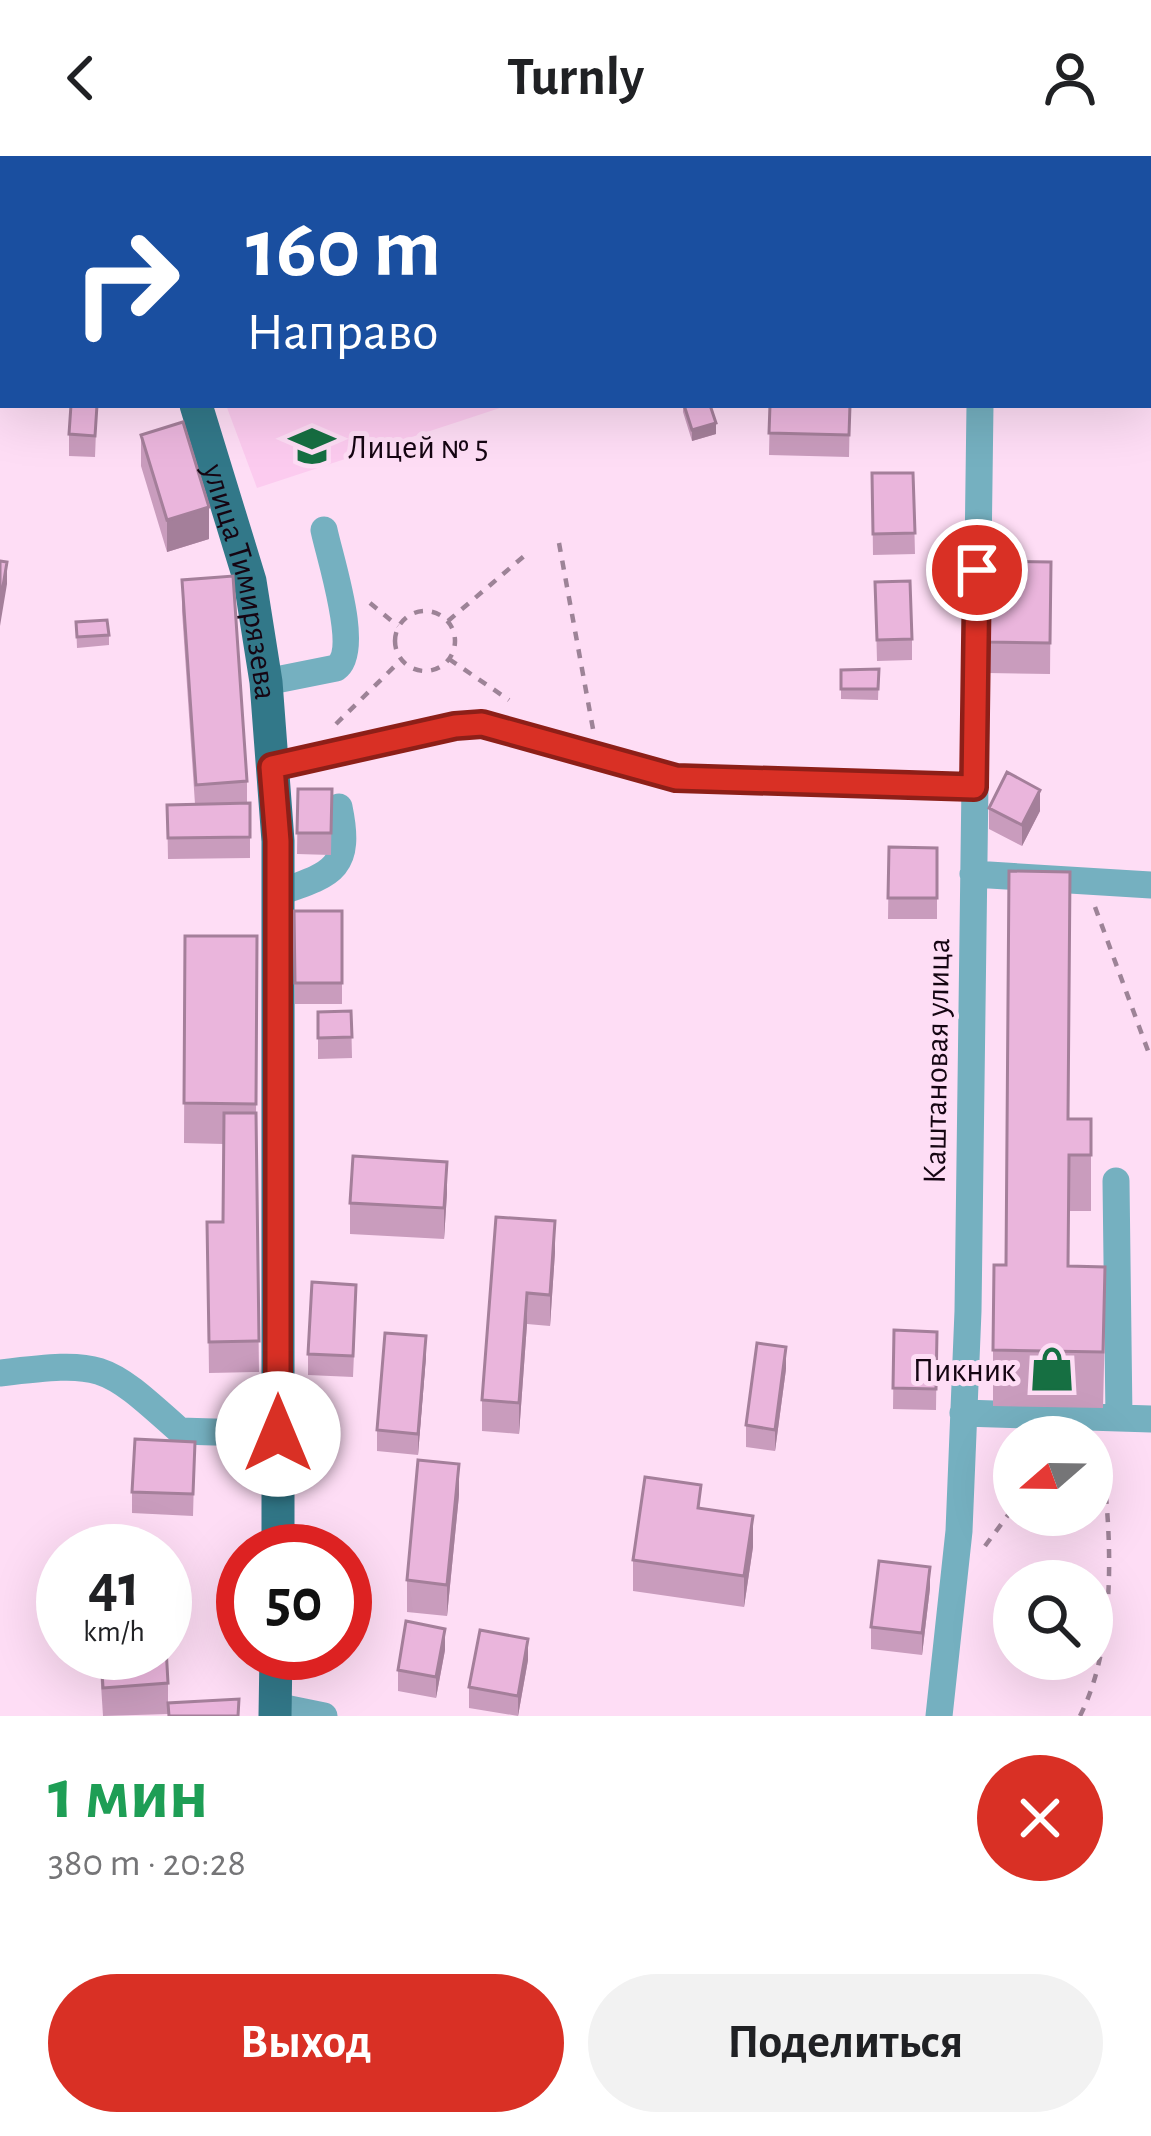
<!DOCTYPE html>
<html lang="ru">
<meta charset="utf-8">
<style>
body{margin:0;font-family:"Alegreya Sans",sans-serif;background:#f2f2f2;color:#202124;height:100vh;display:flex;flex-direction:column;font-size:45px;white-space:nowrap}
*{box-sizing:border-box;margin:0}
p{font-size:39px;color:#757577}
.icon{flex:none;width:66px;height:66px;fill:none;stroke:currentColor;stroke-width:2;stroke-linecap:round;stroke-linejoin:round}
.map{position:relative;height:1560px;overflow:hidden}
.side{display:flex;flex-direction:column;background:#fff;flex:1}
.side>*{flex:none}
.top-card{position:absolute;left:0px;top:0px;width:1152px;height:252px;box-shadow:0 12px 48px #0002;background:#1a4fa0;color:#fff;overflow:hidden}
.needle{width:78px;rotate:250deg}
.buttons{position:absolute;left:993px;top:1260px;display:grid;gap:24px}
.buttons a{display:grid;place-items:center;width:120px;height:120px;border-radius:50%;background:#fff;box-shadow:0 12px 48px #0002;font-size:60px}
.speed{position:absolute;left:36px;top:1368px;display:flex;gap:24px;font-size:60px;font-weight:700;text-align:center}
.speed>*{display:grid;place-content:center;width:156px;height:156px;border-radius:50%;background:#fff;box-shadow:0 12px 48px #0002;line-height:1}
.speed small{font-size:30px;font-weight:400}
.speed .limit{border:18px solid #d22;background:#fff;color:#111}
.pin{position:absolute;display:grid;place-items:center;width:102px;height:102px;color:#fff;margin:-51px;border:6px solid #fff;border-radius:50%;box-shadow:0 3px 12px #0007}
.me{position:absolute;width:132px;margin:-66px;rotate:0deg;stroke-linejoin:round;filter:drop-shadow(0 0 9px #0008)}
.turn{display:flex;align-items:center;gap:42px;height:252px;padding:0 48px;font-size:54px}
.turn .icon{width:156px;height:156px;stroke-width:2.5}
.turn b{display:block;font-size:84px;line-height:102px}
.round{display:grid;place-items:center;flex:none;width:126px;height:126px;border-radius:63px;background:#f2f2f2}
.overview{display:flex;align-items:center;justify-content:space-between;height:204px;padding:0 48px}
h1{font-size:72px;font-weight:600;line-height:90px;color:#1e9e55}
.primary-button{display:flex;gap:24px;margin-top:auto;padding:24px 48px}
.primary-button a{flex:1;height:138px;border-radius:72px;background:#d93025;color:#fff;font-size:48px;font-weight:600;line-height:138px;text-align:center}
.primary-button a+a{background:#f2f2f2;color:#202124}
header{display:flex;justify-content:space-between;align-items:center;height:156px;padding:0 48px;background:#fff;font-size:54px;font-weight:600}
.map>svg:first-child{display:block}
</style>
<header><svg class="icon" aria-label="back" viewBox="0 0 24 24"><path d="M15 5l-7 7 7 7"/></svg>Turnly<svg class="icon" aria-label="person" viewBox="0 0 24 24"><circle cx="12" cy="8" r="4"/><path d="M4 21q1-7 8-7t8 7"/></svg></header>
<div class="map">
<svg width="1151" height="1560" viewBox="0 0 1151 1560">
<rect width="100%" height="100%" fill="#feddf5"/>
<!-- built -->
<path fill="#fccbef" d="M132,0H806L133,3Z
M226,249H509L257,332Z"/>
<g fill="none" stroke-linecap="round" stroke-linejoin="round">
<!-- path -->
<path stroke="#9d8397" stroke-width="4.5" stroke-dasharray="9 9" stroke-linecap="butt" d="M559,387L593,573
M370,447L398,470
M395 485a30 30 0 1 1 60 0a30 30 0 1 1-60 0Z
M448,465L530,395
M449,503L509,544
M336,568L401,504
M1095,751L1151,903
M985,1390L1014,1351
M1080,1560C1118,1485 1112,1372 1100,1291"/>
<!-- minor -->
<path stroke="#75b0c0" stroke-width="27" d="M45,3L46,0
M985,3L986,0
M0,105L3,98
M1149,115H1151
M266,526L336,512C361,495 330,403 324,374
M272,611L455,570L482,568L676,622L975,631
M973,718L1151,729
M277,737C332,718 352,714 339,651
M1116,1025L1119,1262
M0,1217C103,1205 103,1206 180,1275L277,1278
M963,1257L1151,1263
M275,1550L324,1560
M939,1560L959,1375L968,1155L980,249"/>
<!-- major -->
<g stroke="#327889" stroke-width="33">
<path d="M111,0L112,3"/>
<path id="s1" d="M196,249L250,425L266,526L278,685V1395"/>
<path d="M275,1560L276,1497"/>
</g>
</g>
<!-- wall -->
<path fill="#c99cbd" d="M97,249L95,301L69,300V278Z
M683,249H710L716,278L692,285L683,256Z
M770,249H850L849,301L769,299Z
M141,279L209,383L167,396L141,310Z
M872,317H913L915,398L873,399Z
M989,405L1051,406L1050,518L988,517Z
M182,424L247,625V647H250V702L168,703L167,649L195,648L182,455Z
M875,426L912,483V504L877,505Z
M76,466L109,479V489L77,492Z
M879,513L878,544L841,543V514Z
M298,633H332L331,699L297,698Z
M989,652L1040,655L1022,690L989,673Z
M889,691L937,692V763H888Z
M294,755H342V848H295Z
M185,780H257L256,966L259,1216L209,1217L207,1066H223L224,988L184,987Z
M351,855L352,902L318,903V856Z
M1068,963H1091V1055H1069V1110L1105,1167L1103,1252L993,1250V1194L1006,1109Z
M447,1037L444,1083L350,1078V1047Z
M496,1061L555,1096L550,1170L527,1168L519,1278L482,1275V1244Z
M356,1150L353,1221L308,1219V1198Z
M894,1174L937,1176L936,1254L893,1253Z
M426,1201L418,1299L377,1295V1274Z
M786,1213L775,1295L746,1291V1269Z
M195,1286L193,1360L132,1357V1336Z
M459,1339L447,1460L407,1456V1424Z
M701,1353L753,1391L744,1451L633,1435V1404Z
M930,1432L922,1499L871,1493V1471Z
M445,1494L436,1542L398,1535V1514Z
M99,1497H165L168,1527V1558L103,1560Z
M528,1504L518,1560L469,1552V1531Z"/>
<!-- shaded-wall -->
<path fill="#a47f9a" d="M716,267V278L692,285V274Z
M209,351V383L167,396V364Z
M7,406V428L0,470V448Z
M1040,634V655L1022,690V669Z
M447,1006V1037L444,1083V1052Z
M555,1065V1096L550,1170V1139Z
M527,1137V1168L519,1278V1247Z
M426,1180V1201L418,1299V1278Z
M786,1191V1213L775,1295V1274Z
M459,1308V1339L447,1460V1429Z
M753,1360V1391L744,1451V1420Z
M930,1411V1432L922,1499V1477Z
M445,1473V1494L436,1542V1521Z
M528,1483V1504L518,1560V1540Z"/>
<!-- building -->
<path fill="#eab5dc" stroke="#a47f9a" stroke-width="3" d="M390,0H445L446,3H391Z
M505,0H629L630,3H496Z
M1032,0H1144V3H1032Z
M71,249H97L95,280L69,278Z
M684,249H710L716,267L692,274Z
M770,249H850L849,279L769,277Z
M183,266L209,351L167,364L141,279Z
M872,317H913L915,377L873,378Z
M0,405L7,406L0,448Z
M989,405L1051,406L1050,487L988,486Z
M233,420L247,625L196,629L182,424Z
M910,425L912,483L877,484L875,426Z
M107,464L109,479L77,481L76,466Z
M879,513L878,533H841V514Z
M1007,616L1040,634L1022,669L989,652Z
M298,633H332L331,677H297Z
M250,647V681L168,682L167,649Z
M889,691L937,692V742H888Z
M1009,715L1070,716L1068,963H1091V999H1069L1068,1110L1105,1111L1103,1196L993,1194L994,1109H1006Z
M294,755H342V827H295Z
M185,780H257L256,948L184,947Z
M351,855L352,881L318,882V856Z
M224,957H256L259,1185L209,1186L207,1066H223Z
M353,1000L447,1006L444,1052L350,1047Z
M496,1061L555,1065L550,1139L527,1137L519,1247L482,1244Z
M312,1126L356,1129L353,1200L308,1198Z
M894,1174L937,1176L936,1233L893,1232Z
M385,1177L426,1180L418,1278L377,1274Z
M757,1187L786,1191L775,1274L746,1269Z
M135,1283L195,1286L193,1338L132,1336Z
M418,1304L459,1308L447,1429L407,1424Z
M645,1321L701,1329L698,1352L753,1360L744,1420L633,1404Z
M879,1405L930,1411L922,1477L871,1471Z
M406,1465L445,1473L436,1521L398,1514Z
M165,1473L168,1527L103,1532L101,1497H165Z
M480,1474L528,1483L518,1540L469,1531Z
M239,1543L238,1560H169L168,1547Z"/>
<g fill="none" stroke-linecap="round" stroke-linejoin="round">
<!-- route casing -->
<g stroke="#8d1f18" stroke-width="30">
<path id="route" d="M278,1278V685L272,611L455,570L482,568L676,622L974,631L977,414"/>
</g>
<!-- route -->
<use href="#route" stroke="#d93025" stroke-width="21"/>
</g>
<!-- icons -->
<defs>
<g id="school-bare" transform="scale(3.6)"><path d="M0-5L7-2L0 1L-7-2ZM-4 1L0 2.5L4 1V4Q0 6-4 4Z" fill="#166f42" stroke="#feddf5" stroke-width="2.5" paint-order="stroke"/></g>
<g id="shop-bare" transform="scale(3.6)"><path d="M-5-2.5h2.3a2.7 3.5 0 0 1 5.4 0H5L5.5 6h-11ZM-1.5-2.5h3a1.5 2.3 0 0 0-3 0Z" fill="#166f42" stroke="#feddf5" stroke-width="2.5" paint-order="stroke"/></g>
</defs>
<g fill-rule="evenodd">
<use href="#school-bare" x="312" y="290"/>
<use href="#shop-bare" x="1052" y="1213"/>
</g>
<g text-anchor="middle" stroke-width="10" stroke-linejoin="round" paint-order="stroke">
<!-- poi labels -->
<g font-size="33" fill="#150512" stroke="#feddf5" text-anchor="start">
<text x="348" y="302">Лицей № 5</text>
<text x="1016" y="1225" text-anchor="end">Пикник</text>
</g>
<!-- street labels -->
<g font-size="33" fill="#150512" stroke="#feddf5">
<text dy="12" stroke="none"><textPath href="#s1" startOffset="183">улица Тимирязева</textPath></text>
<text transform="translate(935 905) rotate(-89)" y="12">Каштановая улица</text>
</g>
</g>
</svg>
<div class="buttons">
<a><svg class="needle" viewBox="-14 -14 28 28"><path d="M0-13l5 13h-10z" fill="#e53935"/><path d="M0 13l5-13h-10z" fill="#757577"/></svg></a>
<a><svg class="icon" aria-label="search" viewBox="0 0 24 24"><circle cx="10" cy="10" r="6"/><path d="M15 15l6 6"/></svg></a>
</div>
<div class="speed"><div>41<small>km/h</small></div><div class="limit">50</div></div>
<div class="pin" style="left:977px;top:414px;background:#d93025"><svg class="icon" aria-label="arrive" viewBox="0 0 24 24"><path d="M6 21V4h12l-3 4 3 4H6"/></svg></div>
<svg class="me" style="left:278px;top:1278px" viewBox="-20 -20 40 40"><circle r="19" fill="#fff"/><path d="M0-13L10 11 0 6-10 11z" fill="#d93025"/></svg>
<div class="top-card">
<div class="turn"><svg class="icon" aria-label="right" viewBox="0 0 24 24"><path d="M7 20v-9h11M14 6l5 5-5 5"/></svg><div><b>160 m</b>Направо</div></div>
</div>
</div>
<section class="side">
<div class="overview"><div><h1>1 мин</h1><p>380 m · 20:28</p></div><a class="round" style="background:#d93025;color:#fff"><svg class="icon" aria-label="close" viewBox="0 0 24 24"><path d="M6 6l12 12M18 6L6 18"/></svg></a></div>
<div class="primary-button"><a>Выход</a><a>Поделиться</a></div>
</section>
